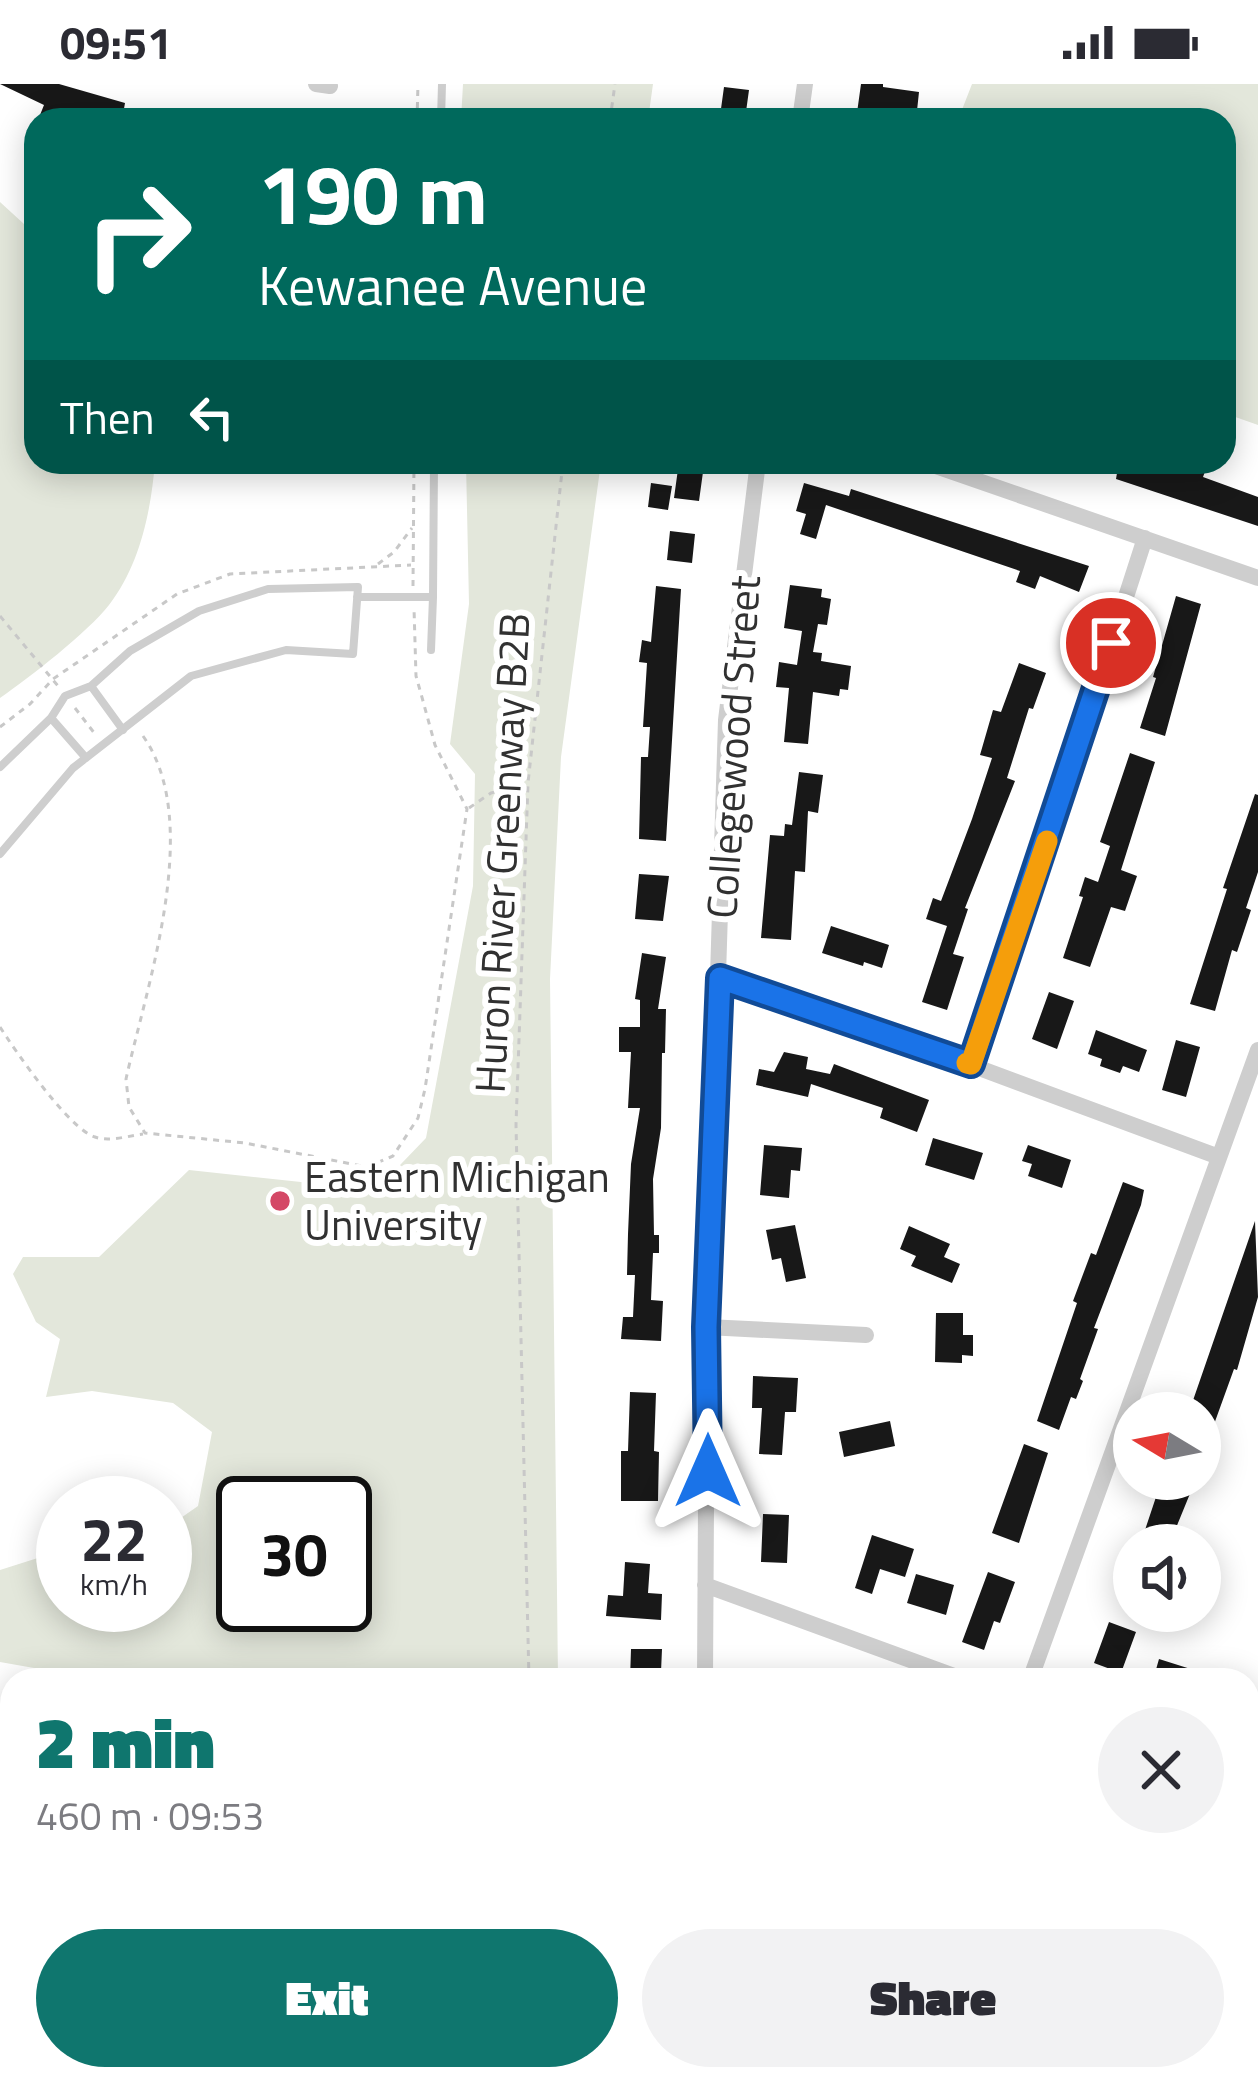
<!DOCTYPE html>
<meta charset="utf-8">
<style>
body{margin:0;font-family:"Titillium Web",sans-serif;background:#f2f2f3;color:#2b2b33;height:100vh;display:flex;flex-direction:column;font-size:45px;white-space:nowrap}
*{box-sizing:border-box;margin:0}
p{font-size:39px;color:#7c7c81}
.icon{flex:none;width:66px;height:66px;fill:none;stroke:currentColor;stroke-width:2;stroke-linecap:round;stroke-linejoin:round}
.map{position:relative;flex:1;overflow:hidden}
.side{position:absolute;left:0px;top:1584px;width:1260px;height:423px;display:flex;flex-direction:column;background:#fff;border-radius:36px 36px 0 0;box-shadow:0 6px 30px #0003}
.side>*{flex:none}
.banner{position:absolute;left:24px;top:24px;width:1212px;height:366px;border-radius:36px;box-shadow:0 6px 30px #0003;background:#00695c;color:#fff;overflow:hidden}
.needle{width:78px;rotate:280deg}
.controls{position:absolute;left:1113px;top:1308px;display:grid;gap:24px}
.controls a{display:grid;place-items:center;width:108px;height:108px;border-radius:50%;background:#fff;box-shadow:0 6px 30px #0003;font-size:60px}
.speed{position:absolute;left:36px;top:1392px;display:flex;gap:24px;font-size:60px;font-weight:700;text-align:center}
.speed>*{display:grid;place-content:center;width:156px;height:156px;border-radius:50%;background:#fff;box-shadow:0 6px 30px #0003;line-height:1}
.speed small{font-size:30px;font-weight:400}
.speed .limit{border:6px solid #111;border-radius:18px;background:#fff;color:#111}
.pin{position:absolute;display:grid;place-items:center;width:102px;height:102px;color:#fff;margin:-51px;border:6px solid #fff;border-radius:50%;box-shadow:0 3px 12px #0007}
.me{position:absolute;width:132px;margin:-66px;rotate:0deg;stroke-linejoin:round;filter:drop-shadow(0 0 9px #0008)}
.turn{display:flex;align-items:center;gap:42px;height:252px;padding:0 36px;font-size:54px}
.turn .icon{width:156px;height:156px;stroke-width:2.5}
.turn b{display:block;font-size:84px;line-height:102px}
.then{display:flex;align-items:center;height:114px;padding:0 36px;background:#0003;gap:24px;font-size:45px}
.round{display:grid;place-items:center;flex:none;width:126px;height:126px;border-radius:63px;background:#f2f2f3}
.head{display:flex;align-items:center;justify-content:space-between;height:204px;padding:0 36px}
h1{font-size:72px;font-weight:800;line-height:90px;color:#0f766e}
.button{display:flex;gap:24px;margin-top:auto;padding:24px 36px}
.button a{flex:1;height:138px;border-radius:72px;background:#0f766e;color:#fff;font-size:48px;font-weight:800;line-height:138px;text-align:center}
.button a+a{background:#f2f2f3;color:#2b2b33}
.status{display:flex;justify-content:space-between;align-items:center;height:84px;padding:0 60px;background:#fff;direction:ltr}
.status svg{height:33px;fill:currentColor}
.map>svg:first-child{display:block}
</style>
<div class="status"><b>09:51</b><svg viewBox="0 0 49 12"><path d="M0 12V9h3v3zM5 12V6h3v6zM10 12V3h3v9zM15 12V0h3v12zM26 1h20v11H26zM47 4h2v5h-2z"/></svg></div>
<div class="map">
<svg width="1258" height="2006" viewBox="0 0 1258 2006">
<rect width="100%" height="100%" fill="#fff"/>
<!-- green -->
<path fill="#e3e7db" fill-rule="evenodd" d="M463,0H653L648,36H461Z
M972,0H1258V341L1224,329V36H958Z
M0,118L36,151V378H155C151,427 140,481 109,521C88,548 29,594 0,614Z
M466,378H601L561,673L550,895L558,1596H102L0,1578V1486L63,1466V1521H165V1445L198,1422L212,1348L173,1319L92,1307L46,1313L60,1255L36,1238L13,1190L23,1173H99L189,1086L376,1106L426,1054L473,802L475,690L450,660L469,520ZM345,1419V1521H243V1419Z"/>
<!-- building -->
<path fill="#181818" d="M0,0H59L125,19L122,36H38L44,21Z
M861,0H883V3L919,8L916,36H856Z
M724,3L749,6L745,35L720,32Z
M1093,378H1159L1188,389L1192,378L1207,382L1203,393L1258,413V442L1116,395L1117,389Z
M678,385L703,388L699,417L674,414Z
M651,399L672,402L668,426L648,423Z
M804,399L849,412L851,405L1089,482L1079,508L1040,492L1035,505L1016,498L1020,487L826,421L816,455L800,450L806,430L796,427Z
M670,447L695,450L692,479L667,476Z
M790,501L822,505L821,513L831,515L827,541L818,540L813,568L822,569L821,577L851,582L848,606L840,605L839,612L813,608L808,660L784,658L789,604L776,603L779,578L797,581L802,547L784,544Z
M656,502L681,505L666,757L639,755L641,673H648L650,643H643L647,579L639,578L642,556L651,558Z
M1176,512L1201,520L1165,652L1140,644L1156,594L1153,593Z
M1019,579L1046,589L1033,625L1029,624L1007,694L1015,697L965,824L968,825L953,870L964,873L947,926L922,918L947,842L926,835L933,814L941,817L972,735L992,674L980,671L993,626L1001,628Z
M1130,669L1155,678L1121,786L1137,792L1125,827L1111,823L1090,883L1063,874L1083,813L1079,812L1085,793L1098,798L1110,762L1100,758Z
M799,688L823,691L818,729L808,727L805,788L795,787L791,856L761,854L770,751L784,752L785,740L792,741Z
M1255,710L1258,711V788L1246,824L1251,826L1237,868L1232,866L1215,927L1190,920L1227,805L1223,804Z
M639,790L669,792L663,837L635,835Z
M831,842L889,861L882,884L864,878L863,882L822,869Z
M642,869L666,873L658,925H666L665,969H662L661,1044L653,1095L654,1151H659V1169H653L651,1216L663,1217L661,1257L621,1255L623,1233H633L635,1191H627L628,1150L631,1080L640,1024H628L631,968H619V943H640V916L635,915Z
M1049,908L1074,917L1057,965L1032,955Z
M1096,946L1147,966L1139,988L1123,982L1120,989L1100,982L1102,975L1088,970Z
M1176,956L1200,963L1186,1013L1162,1006Z
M784,968L808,973L806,985L830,990L834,980L929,1016L917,1048L880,1034L883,1024L811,1000L808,1013L756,1001L759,985L779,989L774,988Z
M933,1054L983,1069L974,1096L925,1081Z
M764,1061L802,1064L800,1087L791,1086L789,1114L760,1111Z
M1028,1061L1071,1076L1062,1104L1028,1092L1032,1080L1022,1077Z
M1123,1098L1144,1106L1141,1121L1094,1244L1098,1245L1080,1295L1083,1297L1076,1315L1071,1313L1059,1346L1037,1337L1077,1219L1073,1217L1091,1169L1096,1171Z
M1255,1137L1258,1213L1237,1286L1234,1285L1200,1379V1329L1189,1328Z
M795,1141L806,1194L786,1198L781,1174L772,1176L766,1146Z
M909,1142L950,1160L944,1173L960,1180L952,1199L911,1182L916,1172L900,1165Z
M936,1229H963V1251H973V1272L962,1271V1279L935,1278Z
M753,1292L798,1294L796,1328H785L782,1371L759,1370L762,1324H752Z
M630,1308L656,1309L654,1367L659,1368L658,1417H621V1367H628Z
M890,1337L895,1362L844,1373L839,1348Z
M1024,1360L1048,1369L1019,1459L992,1449Z
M1162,1395H1196L1169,1461H1140Z
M763,1430L789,1431L787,1479L761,1478Z
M872,1451L914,1465L905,1493L880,1485L872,1510L855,1504Z
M625,1478L650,1480L648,1509L662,1510L661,1536L606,1532L608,1511L623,1512Z
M988,1488L1015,1498L1000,1539L994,1537L984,1566L962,1558Z
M916,1490L954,1501L946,1531L907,1519Z
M1109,1538L1136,1548L1121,1589L1094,1579Z
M631,1565H662L661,1588L655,1587V1596H630Z
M1159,1575L1216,1593V1596H1153Z"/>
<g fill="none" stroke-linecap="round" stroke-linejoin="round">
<!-- path -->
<path stroke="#c8c8c8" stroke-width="3" stroke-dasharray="6 6" stroke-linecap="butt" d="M417,36L418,0
M610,36L615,0
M378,480L394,468L412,444
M413,502L414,378
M0,532L58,602
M75,624L95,650
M0,643L30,620L53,595L177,510L230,490L411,481
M143,652C204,738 147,900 126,995L129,1023L145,1049L245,1059L367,1083L393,1072L418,1034L425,1005L467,725L435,661L423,617L416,592L414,524
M469,724L491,709L525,700
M0,943C16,968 69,1045 95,1053C109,1058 128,1052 143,1050
M529,1596L516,1041L528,699L563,378
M1248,1994L1258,1996
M882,1995L956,2006
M313,2006L337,1995"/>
<!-- service -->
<path stroke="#cecece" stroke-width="8" d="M441,36L442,0
M357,513H433L434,378
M431,566L433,513
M91,602L123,646
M51,634L86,674
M0,683L51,634L65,612L91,602L130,567L199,527L268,505L358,503L353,570L286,566L191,592L73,684L0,770
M0,1947L12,1874
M0,1964L12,1965
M131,1995L144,2006
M231,2006L250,1995"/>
<!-- minor -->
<path stroke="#cecece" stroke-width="16" d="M316,0L330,2
M800,36L805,0
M924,378L1258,494
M720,894L971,981L1219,1073
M971,981L1019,844L1145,454
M707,1243L866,1251
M705,1501L965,1596
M705,1596L707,1243L726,636L758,378
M1030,1596L1258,966
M1248,1699L1258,1702"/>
<!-- secondary -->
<path stroke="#bbb" stroke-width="24" d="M698,1995L765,2006
M391,2006L432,1995"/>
</g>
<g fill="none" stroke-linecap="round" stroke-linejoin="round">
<!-- route casing -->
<g stroke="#114b97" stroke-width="30">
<path id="route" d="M708,1387L706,1243L720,894L971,980L1111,559"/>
</g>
<!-- route -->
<use href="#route" stroke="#1a73e8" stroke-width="21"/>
<!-- slow -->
<path stroke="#f59e0b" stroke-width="21" d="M967,979L971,980L1047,757"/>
</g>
<!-- markers -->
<circle fill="#d44866" stroke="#fff" stroke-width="4.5" cx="280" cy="1117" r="12"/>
<g text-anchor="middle" stroke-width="12" stroke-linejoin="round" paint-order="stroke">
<!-- street labels -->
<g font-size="42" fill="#313131" stroke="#fff">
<text transform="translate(733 663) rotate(-86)" y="15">Collegewood Street</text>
<text transform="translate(502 769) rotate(-87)" y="15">Huron River Greenway B2B</text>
</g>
<!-- poi labels -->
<g font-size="42" fill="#313131" stroke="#fff" text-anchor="start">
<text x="304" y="1108">Eastern Michigan<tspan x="304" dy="48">University</tspan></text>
</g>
</g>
</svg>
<div class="controls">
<a><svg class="needle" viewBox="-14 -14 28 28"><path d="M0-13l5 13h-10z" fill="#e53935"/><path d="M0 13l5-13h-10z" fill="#7c7c81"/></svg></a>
<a><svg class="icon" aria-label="sound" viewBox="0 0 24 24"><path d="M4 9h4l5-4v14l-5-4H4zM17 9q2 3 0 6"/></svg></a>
</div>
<div class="speed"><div>22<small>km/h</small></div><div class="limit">30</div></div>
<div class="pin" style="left:1111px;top:559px;background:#d93025"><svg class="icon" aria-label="arrive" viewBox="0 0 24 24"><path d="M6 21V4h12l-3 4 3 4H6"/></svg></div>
<svg class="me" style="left:708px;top:1387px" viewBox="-20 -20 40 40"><path d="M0-17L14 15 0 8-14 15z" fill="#1a73e8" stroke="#fff" stroke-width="4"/></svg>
<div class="banner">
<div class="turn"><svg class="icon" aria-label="right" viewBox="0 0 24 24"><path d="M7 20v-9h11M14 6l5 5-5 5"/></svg><div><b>190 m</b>Kewanee Avenue</div></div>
<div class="then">Then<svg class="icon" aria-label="left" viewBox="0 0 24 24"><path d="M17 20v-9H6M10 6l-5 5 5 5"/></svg></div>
</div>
<section class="side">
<div class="head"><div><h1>2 min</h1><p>460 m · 09:53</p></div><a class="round"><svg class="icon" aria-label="close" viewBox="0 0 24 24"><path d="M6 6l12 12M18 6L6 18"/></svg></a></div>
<div class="button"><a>Exit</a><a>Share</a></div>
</section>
</div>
